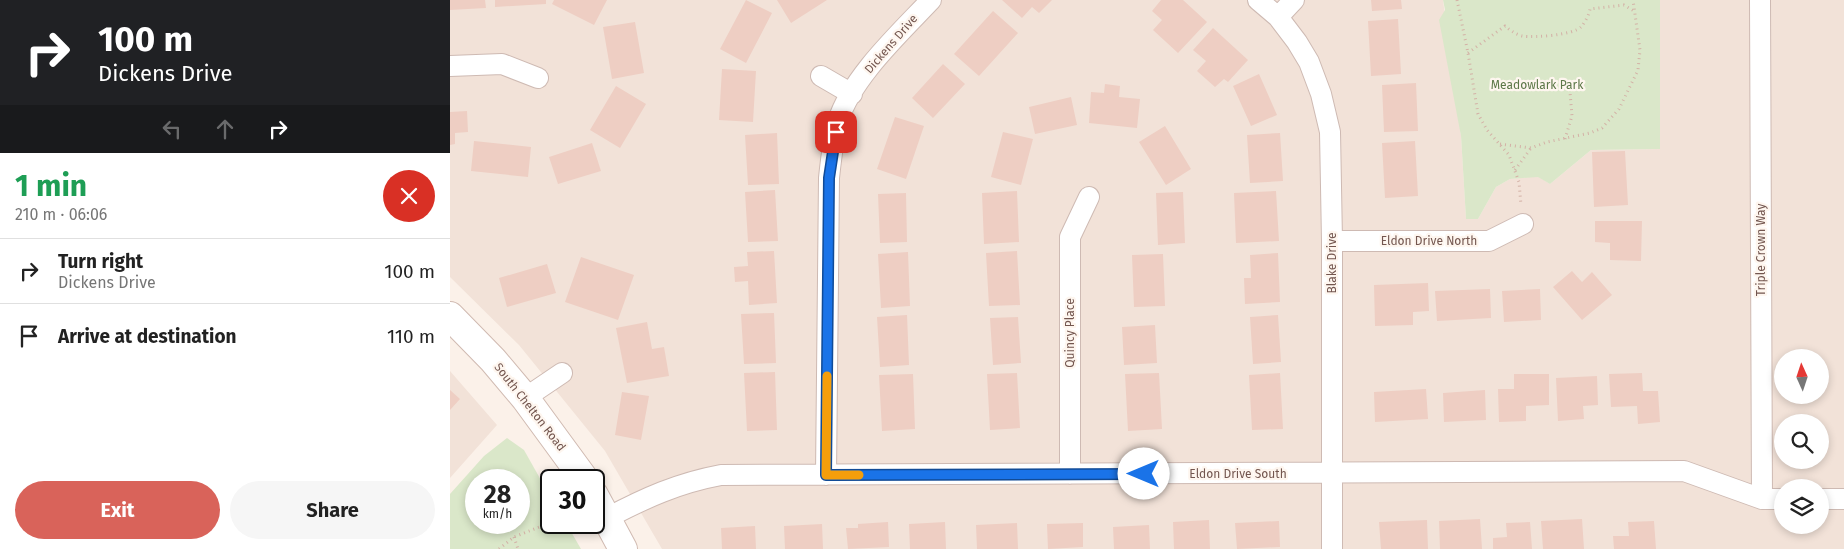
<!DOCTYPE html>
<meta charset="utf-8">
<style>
body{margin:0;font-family:"Fira Sans",sans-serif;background:#f6f6f6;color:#222;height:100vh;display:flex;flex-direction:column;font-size:19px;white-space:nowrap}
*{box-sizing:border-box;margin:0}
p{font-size:16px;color:#767676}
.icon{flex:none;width:28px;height:28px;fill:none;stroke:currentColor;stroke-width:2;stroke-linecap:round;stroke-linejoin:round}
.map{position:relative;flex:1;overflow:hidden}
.side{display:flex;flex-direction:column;background:#fff;width:450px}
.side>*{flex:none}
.guide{background:#202124;color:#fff;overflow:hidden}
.needle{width:32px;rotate:357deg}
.controls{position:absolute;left:1324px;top:349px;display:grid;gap:10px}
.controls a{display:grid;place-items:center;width:55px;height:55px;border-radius:50%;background:#fff;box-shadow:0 2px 8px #0003;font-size:25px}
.speed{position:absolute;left:15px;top:469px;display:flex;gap:10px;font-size:25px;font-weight:700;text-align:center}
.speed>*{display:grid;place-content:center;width:65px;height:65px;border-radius:50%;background:#fff;box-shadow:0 2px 8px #0003;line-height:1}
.speed small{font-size:12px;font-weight:400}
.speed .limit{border:2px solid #111;border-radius:8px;background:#fff;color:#111}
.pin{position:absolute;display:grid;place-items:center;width:42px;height:42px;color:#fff;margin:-21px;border-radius:10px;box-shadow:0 2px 8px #0006}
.me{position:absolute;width:55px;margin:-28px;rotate:270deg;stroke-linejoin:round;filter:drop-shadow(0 0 4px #0008)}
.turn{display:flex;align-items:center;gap:18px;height:105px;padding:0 15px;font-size:22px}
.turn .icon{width:65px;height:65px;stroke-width:2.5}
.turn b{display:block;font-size:35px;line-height:42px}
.lanes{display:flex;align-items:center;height:48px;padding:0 15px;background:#0003;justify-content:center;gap:25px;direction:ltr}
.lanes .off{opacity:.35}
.round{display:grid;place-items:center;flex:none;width:52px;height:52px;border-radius:26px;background:#f6f6f6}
.head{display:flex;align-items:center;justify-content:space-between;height:85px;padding:0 15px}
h1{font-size:30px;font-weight:700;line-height:38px;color:#1e9e55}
.action{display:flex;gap:10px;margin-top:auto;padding:10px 15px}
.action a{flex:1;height:58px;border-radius:30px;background:#d9635a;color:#fff;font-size:20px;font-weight:700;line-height:58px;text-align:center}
.action a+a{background:#f6f6f6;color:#222}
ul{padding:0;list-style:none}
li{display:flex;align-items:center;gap:15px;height:65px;padding:0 15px;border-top:1px solid #e0e0e0}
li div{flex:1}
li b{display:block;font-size:19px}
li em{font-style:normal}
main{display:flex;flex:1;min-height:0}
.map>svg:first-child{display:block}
</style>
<main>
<section class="side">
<div class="guide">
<div class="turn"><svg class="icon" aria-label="right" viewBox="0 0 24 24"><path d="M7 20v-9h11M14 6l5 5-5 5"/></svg><div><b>100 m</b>Dickens Drive</div></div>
<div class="lanes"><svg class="icon off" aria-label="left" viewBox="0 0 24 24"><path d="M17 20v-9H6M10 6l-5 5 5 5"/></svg><svg class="icon off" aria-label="ahead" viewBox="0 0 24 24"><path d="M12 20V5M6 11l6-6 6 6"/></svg><svg class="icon" aria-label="right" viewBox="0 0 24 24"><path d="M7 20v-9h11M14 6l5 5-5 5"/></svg></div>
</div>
<div class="head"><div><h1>1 min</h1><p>210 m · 06:06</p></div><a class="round" style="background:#d93025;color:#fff"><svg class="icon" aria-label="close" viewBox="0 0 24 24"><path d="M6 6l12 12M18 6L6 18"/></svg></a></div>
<ul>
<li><svg class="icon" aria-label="right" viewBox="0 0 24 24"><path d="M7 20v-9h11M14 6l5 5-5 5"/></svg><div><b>Turn right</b><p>Dickens Drive</p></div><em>100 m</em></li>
<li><svg class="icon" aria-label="arrive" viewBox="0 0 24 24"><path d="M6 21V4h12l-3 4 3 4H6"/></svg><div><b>Arrive at destination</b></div><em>110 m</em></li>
</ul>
<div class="action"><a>Exit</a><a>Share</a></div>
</section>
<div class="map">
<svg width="1394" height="549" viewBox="0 0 1394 549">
<rect width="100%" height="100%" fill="#fbf1e9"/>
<!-- residential -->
<path fill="#f2e2d8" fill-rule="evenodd" d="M0,0H993L1011,136L1016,219H1028L1046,187L1060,179L1080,177H1089L1100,184L1141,150L1210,149V0H1394V549H212L155,451L69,345L0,277ZM1332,358H1370V395H1332ZM1332,422H1370V460H1332ZM1332,488H1370V525H1332Z
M0,371L47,425L0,478Z"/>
<!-- green -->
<path fill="#dae7c9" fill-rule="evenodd" d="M993,0H1210V149L1141,150L1100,184L1088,177L1060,179L1046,187L1028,219H1016L1011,136L989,20L995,10Z
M57,438L74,450L101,498V522L116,523L131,549H0V494L34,456ZM26,480H69V522H26Z"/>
<!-- building -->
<path fill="#eecec3" d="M0,0H35L36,8L0,10Z
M45,0H96V4L45,7Z
M104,0H157L144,25L102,4Z
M296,0L322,13L296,63L270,49Z
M327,0H377L341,23Z
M552,0H602L589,13L582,7L572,18Z
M711,0H733L757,22L728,53L703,30L712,20L702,11Z
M921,0H951L952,9L922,11Z
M543,11L568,33L529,76L504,54Z
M948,19L951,74L921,76L918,21Z
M185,22L194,73L162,79L153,27Z
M763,28L798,60L778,82L774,79L765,87L747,71L756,61L743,50Z
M493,64L515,84L483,118L462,98Z
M272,69L306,71L303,122L269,120Z
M809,74L827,115L801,126L783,86Z
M966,83L968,131L934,132L932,85Z
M655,84L670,86L669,97L690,99L687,128L639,123L641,92L654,93Z
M166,86L196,104L170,148L140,130Z
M621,97L627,125L585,134L579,107Z
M17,111L18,132L5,133V144L0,145V112Z
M445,117L474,126L456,179L427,169Z
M715,126L741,169L716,185L689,142Z
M553,132L583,139L571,185L541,177Z
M327,133L329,184L298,185L295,135Z
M830,133L833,181L800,183L797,135Z
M24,141L81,147L78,177L21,171Z
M965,141L968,196L935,198L932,143Z
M142,143L151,171L108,184L99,157Z
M1175,151L1178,205L1144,207L1142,152Z
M325,190L328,241L298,242L295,192Z
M567,191L569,242L534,244L532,193Z
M826,191L829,241L786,243L784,193Z
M733,192L735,243L708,245L706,193Z
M456,193L457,242L430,243L428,194Z
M1145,221H1192L1191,261L1160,260V243L1145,242Z
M324,251L327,303L299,305L298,281L285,282L284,267L298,266L297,252Z
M567,251L570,305L539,306L536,253Z
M458,252L460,306L431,308L428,254Z
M828,253L830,302L795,304L794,278H801L800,255Z
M713,254L715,306L684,307L682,255Z
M131,257L184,275L168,320L115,302Z
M97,264L106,293L57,307L49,278Z
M1122,271L1132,282L1142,272L1162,295L1132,320L1103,287Z
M978,283L979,311L963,312V325L925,326L924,285Z
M1040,289L1041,318L987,321L985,291Z
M1090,289L1091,320L1054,322L1052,291Z
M324,313L326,363L294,364L291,314Z
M457,315L459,365L430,367L427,317Z
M828,315L831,362L803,364L800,317Z
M568,317L571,363L543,365L540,318Z
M197,322L202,349L214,347L219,376L177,383L166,328Z
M705,325L707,363L674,365L672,327Z
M325,372L327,430L297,431L294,373Z
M567,373L570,428L540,430L537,374Z
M709,373L712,429L678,431L675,374Z
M830,373L833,429L802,430L799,375Z
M1192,373L1193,391H1208L1210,422L1188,424L1187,406L1161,407L1159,374Z
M463,374L465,429L432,431L429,375Z
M1064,374H1099V405L1076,406V421L1049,422L1048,389H1064Z
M1147,376L1148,405L1133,406L1134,419L1108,421L1106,378Z
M976,389L978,419L925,422L924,392Z
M0,390L10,399L0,410Z
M1035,390L1036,420L994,422L993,393Z
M172,392L199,396L191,440L165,435Z
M1030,519L1032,549H990L989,521Z
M1132,519L1134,549H1093L1091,521Z
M759,520L760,549H724L723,522Z
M977,520L978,549H931L929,522Z
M829,521L830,547L787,549L785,523Z
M1204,521L1206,549H1164L1163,536H1179L1178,522Z
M438,522L439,547L398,549L396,528H408V524Z
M495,522L496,549H460L459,524Z
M1080,522L1082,549H1043V538L1057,537L1056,523Z
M567,523L568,549H527L526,525Z
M633,523V547L598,549L597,524Z
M372,524L373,549H335L334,526Z
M699,525L700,549H664L663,527Z
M305,526L306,549H272L271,528Z"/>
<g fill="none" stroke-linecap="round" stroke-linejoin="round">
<!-- street casing -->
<g stroke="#cebab3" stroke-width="22">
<path id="street" d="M808,0L828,17L847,42L859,62L871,94L880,132L882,241V549
M1310,0L1312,499
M828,17L844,0
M0,66L52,64L88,78
M371,76L402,94
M882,241H1039L1073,224
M75,398L112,373
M620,474V237L639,197
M376,475L379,178C381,159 383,139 388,121C402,77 450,33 481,0
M1370,499H1394
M157,518C195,498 228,483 271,475L1234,471L1312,499H1332"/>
</g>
<!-- secondary casing -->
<g stroke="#d0bab1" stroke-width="30">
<path id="secondary" d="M0,316L43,360L75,398L135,480
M144,495L173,549"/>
</g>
<!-- path -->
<path stroke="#d3b1a6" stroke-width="3" stroke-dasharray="1 4" stroke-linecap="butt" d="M1007,0L1018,53L1028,114L1037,130L1059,155L1069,182L1071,205
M1018,53L1055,26C1060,30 1065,34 1072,36C1084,38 1123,35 1131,27C1135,22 1139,15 1140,9L1174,5L1184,11
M1115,139L1122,116L1120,92
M1050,144L1081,148L1097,142L1140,133L1152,128L1169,109L1188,70L1190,50L1183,0
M1065,170L1081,148
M64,537L68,549
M49,549L64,537L102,522"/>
<!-- street -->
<use href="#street" stroke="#fff" stroke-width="20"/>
<!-- secondary -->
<use href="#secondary" stroke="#fff" stroke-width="28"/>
</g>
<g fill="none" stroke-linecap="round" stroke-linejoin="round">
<!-- route casing -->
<g stroke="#114b97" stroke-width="12">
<path id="route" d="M386,132L379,178L376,475L694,474"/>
</g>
<!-- route -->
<use href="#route" stroke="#1a73e8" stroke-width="9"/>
<!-- slow -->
<path stroke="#f59e0b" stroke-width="9" d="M377,376L376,475H409"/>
</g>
<g text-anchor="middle" stroke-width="4.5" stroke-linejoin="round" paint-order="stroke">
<!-- street labels -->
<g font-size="12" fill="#73564f" stroke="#fef6ef">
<text transform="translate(441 44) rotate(-49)" y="4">Dickens Drive</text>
<text x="979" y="245">Eldon Drive North</text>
<text transform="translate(1311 250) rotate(-90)" y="4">Triple Crown Way</text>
<text transform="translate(882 263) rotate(-90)" y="4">Blake Drive</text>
<text transform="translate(620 333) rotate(-90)" y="4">Quincy Place</text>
<text transform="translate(80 407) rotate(52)" y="4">South Chelton Road</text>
<text x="788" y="478">Eldon Drive South</text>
</g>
<!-- park labels -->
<g font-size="12" fill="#5d7848" stroke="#fef6ef">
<text x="1087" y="89">Meadowlark Park</text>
</g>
</g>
</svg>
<div class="controls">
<a><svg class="needle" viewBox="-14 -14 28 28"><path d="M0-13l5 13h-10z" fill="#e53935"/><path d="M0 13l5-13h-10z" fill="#767676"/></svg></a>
<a><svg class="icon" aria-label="search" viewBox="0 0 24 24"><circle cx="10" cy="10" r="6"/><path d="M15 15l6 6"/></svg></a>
<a><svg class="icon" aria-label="layers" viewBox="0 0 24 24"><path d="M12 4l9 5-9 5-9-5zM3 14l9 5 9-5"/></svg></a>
</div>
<div class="speed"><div>28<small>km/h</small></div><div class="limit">30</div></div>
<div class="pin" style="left:386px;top:132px;background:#d93025"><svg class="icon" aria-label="arrive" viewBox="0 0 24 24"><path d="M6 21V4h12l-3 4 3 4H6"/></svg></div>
<svg class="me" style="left:694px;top:474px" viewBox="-20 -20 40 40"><circle r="19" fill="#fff"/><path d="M0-13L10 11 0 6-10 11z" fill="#1a73e8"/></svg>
</div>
</main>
